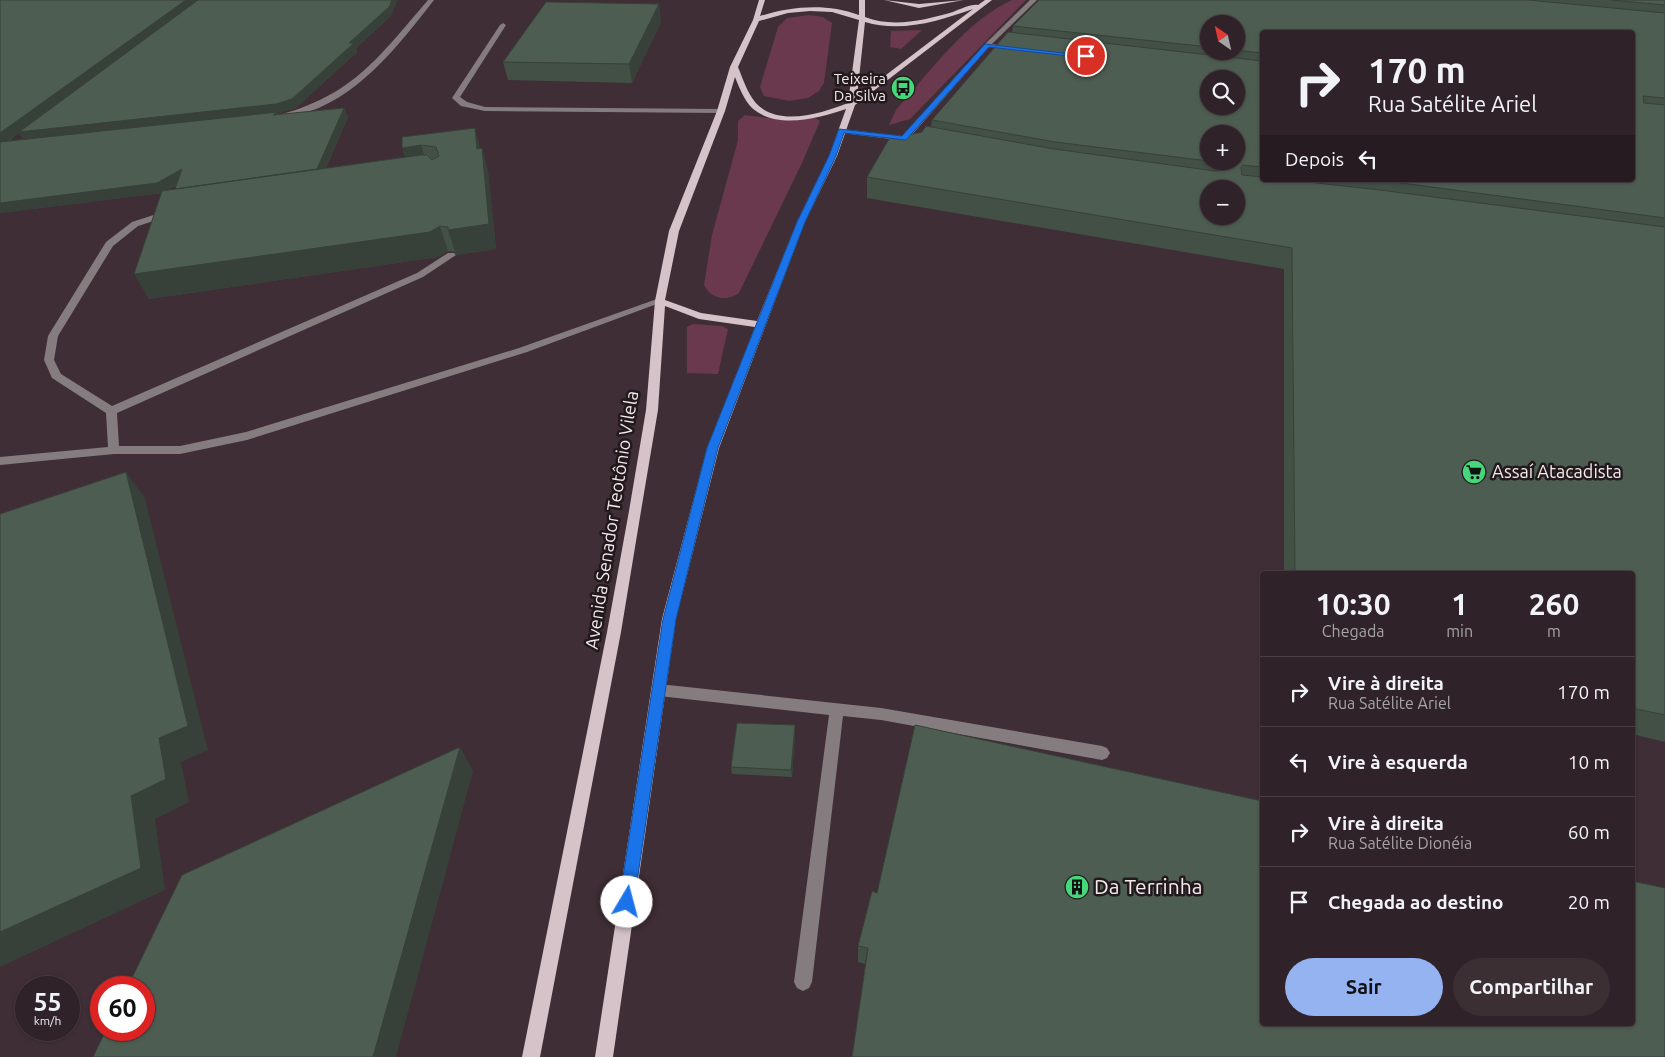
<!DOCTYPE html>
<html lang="pt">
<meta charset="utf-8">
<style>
body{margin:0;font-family:Ubuntu,sans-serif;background:#3b2f34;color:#f1f3f6;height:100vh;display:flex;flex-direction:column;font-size:19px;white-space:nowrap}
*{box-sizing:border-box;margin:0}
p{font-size:16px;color:#a7a4a8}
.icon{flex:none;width:28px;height:28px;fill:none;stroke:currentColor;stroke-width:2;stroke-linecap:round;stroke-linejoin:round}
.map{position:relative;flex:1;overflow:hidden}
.details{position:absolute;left:1260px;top:571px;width:375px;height:455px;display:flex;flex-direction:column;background:#2f2228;border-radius:5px;box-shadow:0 1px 4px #0004,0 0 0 1px #4a3f45}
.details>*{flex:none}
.banner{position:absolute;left:1260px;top:30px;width:375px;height:152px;border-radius:5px;box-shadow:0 1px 4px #0004,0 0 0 1px #4a3f45;background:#2f2228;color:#f1f3f6;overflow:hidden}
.needle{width:32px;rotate:326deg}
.fabs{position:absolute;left:1200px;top:15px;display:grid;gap:10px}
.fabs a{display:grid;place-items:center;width:45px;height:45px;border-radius:50%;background:#2f2228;box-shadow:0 1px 4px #0004,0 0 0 1px #4a3f45;font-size:25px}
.speed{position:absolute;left:15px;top:976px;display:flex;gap:10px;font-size:25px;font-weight:700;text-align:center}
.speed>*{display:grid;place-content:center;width:65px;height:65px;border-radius:50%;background:#2f2228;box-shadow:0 1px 4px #0004,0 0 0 1px #4a3f45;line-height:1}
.speed small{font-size:12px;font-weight:400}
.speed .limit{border:8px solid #d22;background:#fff;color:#111}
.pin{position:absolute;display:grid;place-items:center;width:42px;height:42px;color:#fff;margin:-21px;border:2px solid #fff;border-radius:50%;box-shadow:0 1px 5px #0007}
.me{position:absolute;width:55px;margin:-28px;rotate:8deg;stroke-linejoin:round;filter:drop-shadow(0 0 4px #0008)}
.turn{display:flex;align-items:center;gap:18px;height:105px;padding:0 25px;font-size:22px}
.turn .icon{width:65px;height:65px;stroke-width:2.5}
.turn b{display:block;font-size:35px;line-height:42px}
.then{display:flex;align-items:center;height:48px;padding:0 25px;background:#0003;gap:10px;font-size:19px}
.eta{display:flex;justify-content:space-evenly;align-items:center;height:85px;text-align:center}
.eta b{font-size:30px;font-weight:700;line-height:35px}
.primary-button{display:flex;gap:10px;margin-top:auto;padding:10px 25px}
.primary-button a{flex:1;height:58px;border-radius:30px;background:#95b2f1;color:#111;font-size:20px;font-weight:700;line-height:58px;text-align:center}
.primary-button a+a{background:#3b2f34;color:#f1f3f6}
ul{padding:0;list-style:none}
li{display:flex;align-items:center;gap:15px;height:70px;padding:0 25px;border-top:1px solid #4a3f45}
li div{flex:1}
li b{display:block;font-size:19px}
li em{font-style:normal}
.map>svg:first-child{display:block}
</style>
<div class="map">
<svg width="1665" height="1057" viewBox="0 0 1665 1057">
<rect width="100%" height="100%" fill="#3f2e35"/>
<!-- green -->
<path fill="#6a394e" d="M1012,0H1026L910,119L889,125L896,110C928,74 967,20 1012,0Z
M809,15L823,17L832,23L824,83L819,91L808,98L789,101L764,96L760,87L778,27L787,18Z
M922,30L901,49L890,47L891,31Z
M745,115L784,120L815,118L820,121L802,163L739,293C727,302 711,299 704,285L712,235L738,140V121Z
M693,324L722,326L728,329L718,374L687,373V327Z"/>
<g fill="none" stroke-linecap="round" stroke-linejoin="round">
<!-- minor -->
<path fill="#857c7f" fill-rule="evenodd" d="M428,0H434C398,46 357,100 298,115C291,117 283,120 275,120V116C353,96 378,58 428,0Z
M1030,0H1037L992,44L1014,47V49L989,47L910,137L914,138V142L842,133L838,131L842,129L902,136L985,44Z
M503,23L506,25L460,97L467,102L485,107L721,109L725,111L721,113L485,111L461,106L452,98L500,25Z
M169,210L173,213L172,215L138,226L113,246L58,336L54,360L61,374L112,406L417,273L448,253H454L456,255L423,277L117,413L119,446H180L246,432L519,348L657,299H663L665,301L527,352L247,440L180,454H114L0,465V457L108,447L106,413L52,378L44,360L48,336L106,242L132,222Z
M659,684L881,708L1102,746L1107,748L1110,753L1107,758L1102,760L881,720L843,716L812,982L809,988L803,991L797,988L794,982L829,715L659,696L654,694L652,690L654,686Z"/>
<!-- major -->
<path fill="#d5c3c9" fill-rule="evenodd" d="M759,0H765L760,16C792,6 827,3 859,15V0H865V17C893,28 925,20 953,12C961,9 971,4 978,5L985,0H992L855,105L837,156L805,222L719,448L676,619L613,1057H595L662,619L707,448L755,327L699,319L665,306L658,410L641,511L621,632L540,1057H522L607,632L629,511L646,410L655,301L669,231L717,111L730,67L753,20ZM973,9L857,97L865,22C901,33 939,21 973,9ZM810,11L832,12L859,20L848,103C823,113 777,128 755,102C747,92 743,79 738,67L759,21L788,13ZM735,77C739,87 744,100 752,108C777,130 819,118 846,109L829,156L797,222L757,321L701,313L665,300L679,231L725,111Z
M884,0L919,4L964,0L919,8Z"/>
</g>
<!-- wall -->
<path fill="#435046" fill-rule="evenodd" d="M0,0L391,16L356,48L357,52L296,108L279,113V115L344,108L348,117L326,168L405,157L402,148V137L482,148L488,172L496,249L456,255L455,252L448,251L438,257L149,299L161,193L0,213ZM19,133L23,139L9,141ZM177,185L175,189L167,190Z
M1039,0H1665V742L1632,734V574H1284V269L867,198V177L922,132L931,127L932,120L1012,33L1013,26ZM1209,24H1236V51H1209ZM1262,32L1632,180H1262Z
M659,4L661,22L632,83L508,80L503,62Z
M795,725V733L792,777L732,774L731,767Z
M877,893L865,964L858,962V946Z"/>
<!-- shaded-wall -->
<path fill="#374139" d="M186,0H201L349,43L392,0H398L391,16L356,48L357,52L296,108L279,113L282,121L25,141L19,133L5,143L0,145V133Z
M659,4L661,22L632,83L629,64Z
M344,108L348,117L318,185L173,196Z
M475,128L481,151L477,149Z
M421,145L428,169L410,172L402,148Z
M482,148L488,172L496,249L456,255L448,230Z
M182,169L186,179L162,193L0,213V203Z
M440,226L448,251L438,257L149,299L134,274Z
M126,472L145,498L208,750L181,762L189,802L155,819L165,890L0,967V932L131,796L159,738Z
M795,725V733L792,777L791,770Z
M460,747L473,771L396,1057H373Z"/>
<!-- building -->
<path fill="#4e5d51" stroke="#374139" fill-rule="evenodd" d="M0,0H186L0,133Z
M198,0H392L389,7L349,43H354L292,99L276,104L19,132Z
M1039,0H1528L1665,13V98L1643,96L1644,103L1665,105V218L1379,180H1632V32H1262V53L1236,50V24H1209V47L1013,26Z
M1611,0H1665V5Z
M546,2L659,4L629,64L503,62Z
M1008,32L1262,61V167L1243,165L1241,167L1242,175L1262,177V180H1290L1380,190L1665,227V715L1632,708V574H1295L1292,248L867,177L889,139L922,132L926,126L1054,149L1215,171L1230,169L1225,163L1055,142L932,120ZM1209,79H1236V106H1209ZM1209,134H1236V161H1209ZM1209,189H1236V216H1209Z
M344,108L317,169L175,189L182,169L157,183L0,203V142L278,112L273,115Z
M475,128L477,149L482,148L489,224L448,230V227L440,226L430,232L134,274L162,191L421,155H427L432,160L439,156L436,147L421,145L402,148V137Z
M126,472L188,726L159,738L166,779L131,796L141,868L0,932V514Z
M737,723L795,725L791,770L731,767Z
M915,725L1262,801V1024H1632V881L1665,888V1057H852L868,948L858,946L872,891L877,893Z
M460,747L373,1057H93L106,1030H144V988H127L182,875Z"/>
<!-- route -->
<path fill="#1a73e8" stroke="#114b97" d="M985,44L1089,56L1086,58L989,47L906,140L844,133L836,156L805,222L718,448L676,619L634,902L632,908L627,910L621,908L619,902L663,619L707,448L797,222L829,156L839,129L902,136Z"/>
<!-- icons -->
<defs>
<g id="bus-disc" transform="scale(1.25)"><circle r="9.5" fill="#45d77a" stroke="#21191c"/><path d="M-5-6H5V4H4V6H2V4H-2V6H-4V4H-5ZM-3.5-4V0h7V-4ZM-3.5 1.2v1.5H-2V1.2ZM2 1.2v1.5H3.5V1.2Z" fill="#111"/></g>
<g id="supermarket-disc" transform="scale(1.25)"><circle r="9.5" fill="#45d77a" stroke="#21191c"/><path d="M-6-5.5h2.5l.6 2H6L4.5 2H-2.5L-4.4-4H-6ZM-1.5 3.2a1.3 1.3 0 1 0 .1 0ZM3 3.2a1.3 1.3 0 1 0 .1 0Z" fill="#111"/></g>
<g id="building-disc" transform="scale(1.25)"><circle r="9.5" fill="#45d77a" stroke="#21191c"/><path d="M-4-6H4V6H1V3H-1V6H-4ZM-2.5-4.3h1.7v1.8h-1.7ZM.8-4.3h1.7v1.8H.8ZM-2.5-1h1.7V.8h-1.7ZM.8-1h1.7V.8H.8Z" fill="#111"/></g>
</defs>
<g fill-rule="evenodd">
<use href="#bus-disc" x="903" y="88"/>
<use href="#supermarket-disc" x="1474" y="472"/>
<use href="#building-disc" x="1077" y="887"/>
</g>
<g text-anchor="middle" stroke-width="5" stroke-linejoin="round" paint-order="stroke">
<!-- far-poi labels -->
<g font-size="15" fill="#f4e9ed" stroke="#21191c" text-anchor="end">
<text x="886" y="84">Teixeira<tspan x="886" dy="17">Da Silva</tspan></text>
</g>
<!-- poi labels -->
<g font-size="18" fill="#f4e9ed" stroke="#21191c" text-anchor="start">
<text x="1492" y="478">Assaí Atacadista</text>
</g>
<!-- street labels -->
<g font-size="18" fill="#f4e9ed" stroke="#21191c">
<text transform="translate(612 520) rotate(-81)" y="6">Avenida Senador Teotônio Vilela</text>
</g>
<!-- near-poi labels -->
<g font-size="21" fill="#f4e9ed" stroke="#21191c" text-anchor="start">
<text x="1094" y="894">Da Terrinha</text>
</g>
</g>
</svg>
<div class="fabs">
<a><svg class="needle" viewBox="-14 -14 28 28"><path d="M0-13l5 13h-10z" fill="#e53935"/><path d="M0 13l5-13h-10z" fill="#a7a4a8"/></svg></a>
<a><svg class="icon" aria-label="search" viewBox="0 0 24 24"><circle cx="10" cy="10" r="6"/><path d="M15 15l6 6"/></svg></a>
<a>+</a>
<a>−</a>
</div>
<div class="speed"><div>55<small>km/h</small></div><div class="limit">60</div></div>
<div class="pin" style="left:1086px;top:56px;background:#d93025"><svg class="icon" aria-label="arrive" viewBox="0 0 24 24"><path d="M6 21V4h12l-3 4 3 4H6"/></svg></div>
<svg class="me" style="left:627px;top:902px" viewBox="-20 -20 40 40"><circle r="19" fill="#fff"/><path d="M0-13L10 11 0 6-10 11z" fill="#1a73e8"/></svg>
<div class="banner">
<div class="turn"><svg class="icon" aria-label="right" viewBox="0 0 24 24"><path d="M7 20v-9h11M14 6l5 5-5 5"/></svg><div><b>170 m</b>Rua Satélite Ariel</div></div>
<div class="then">Depois<svg class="icon" aria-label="left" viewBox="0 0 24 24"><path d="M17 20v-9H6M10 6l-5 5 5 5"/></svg></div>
</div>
<section class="details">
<div class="eta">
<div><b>10:30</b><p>Chegada</p></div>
<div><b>1</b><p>min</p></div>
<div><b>260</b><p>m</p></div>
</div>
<ul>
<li><svg class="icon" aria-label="right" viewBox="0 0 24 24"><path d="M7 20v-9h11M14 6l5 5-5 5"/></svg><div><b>Vire à direita</b><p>Rua Satélite Ariel</p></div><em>170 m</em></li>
<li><svg class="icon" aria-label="left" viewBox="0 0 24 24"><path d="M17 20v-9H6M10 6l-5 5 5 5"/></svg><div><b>Vire à esquerda</b></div><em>10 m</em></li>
<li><svg class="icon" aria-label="right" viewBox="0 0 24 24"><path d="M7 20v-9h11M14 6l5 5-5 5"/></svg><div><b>Vire à direita</b><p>Rua Satélite Dionéia</p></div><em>60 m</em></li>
<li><svg class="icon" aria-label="arrive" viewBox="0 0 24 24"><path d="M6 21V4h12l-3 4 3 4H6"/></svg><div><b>Chegada ao destino</b></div><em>20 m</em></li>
</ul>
<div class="primary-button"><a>Sair</a><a>Compartilhar</a></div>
</section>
</div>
